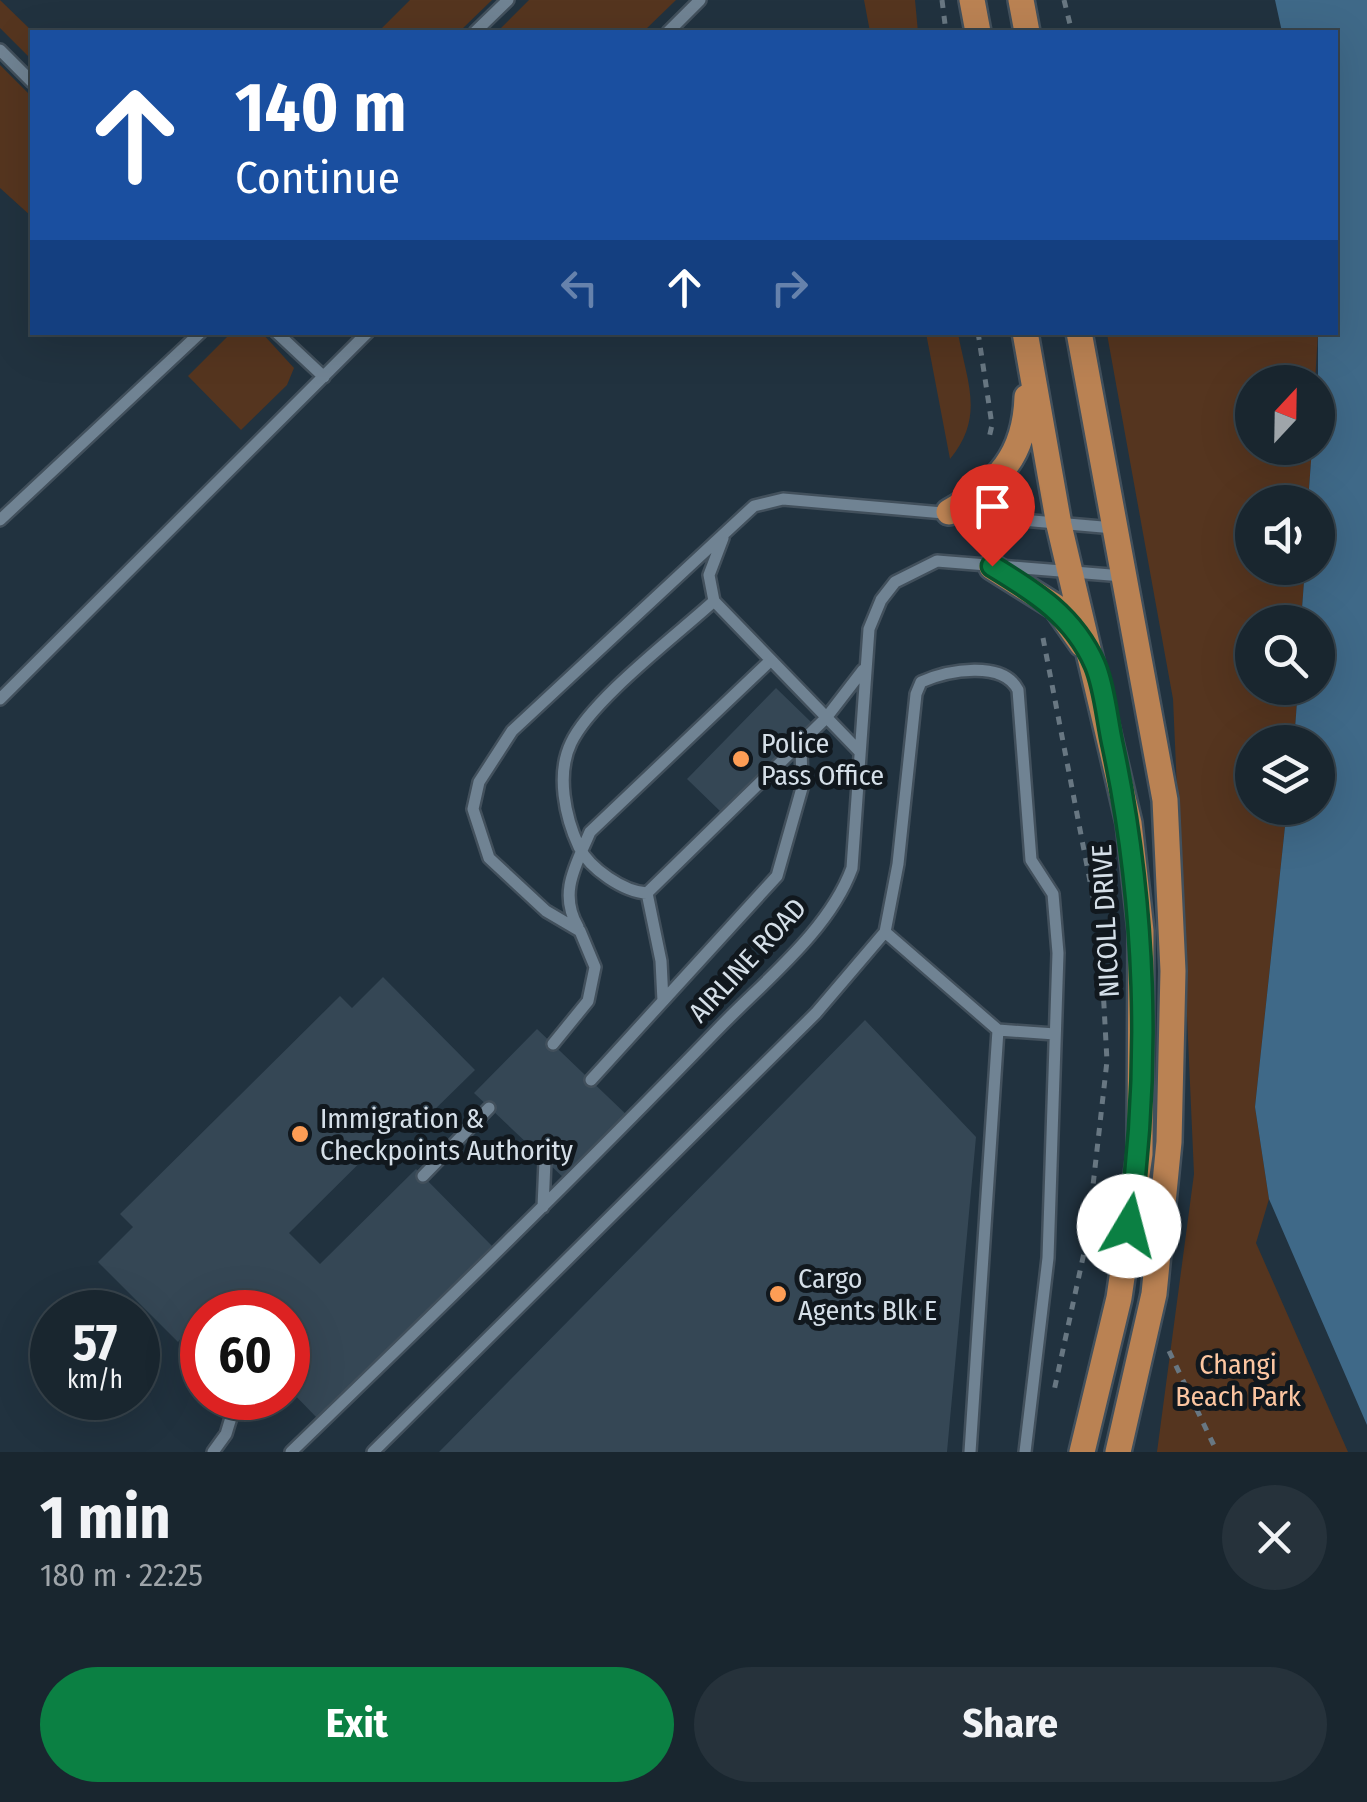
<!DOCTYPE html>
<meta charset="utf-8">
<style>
body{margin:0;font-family:"Fira Sans Condensed",sans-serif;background:#26323b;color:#f1f3f6;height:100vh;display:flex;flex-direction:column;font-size:38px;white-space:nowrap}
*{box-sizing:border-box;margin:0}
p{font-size:32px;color:#9fa5aa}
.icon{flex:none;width:55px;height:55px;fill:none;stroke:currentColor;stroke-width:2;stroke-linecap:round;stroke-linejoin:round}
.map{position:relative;height:1452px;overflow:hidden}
.panel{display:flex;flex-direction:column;background:#19262f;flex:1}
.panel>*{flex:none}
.top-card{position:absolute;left:30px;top:30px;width:1308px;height:305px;border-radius:0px;box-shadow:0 10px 40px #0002,0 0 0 2px #37434b;background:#1a4fa0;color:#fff;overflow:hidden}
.needle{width:65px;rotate:22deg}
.controls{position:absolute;left:1235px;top:365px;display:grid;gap:20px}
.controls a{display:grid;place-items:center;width:100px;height:100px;border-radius:50%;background:#19262f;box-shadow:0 10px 40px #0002,0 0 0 2px #37434b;font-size:50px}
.speed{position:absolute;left:30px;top:1290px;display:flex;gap:20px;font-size:50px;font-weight:700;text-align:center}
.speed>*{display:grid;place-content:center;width:130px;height:130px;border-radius:50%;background:#19262f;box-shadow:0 10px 40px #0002,0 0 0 2px #37434b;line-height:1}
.speed small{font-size:25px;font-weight:400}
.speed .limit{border:15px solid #d22;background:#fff;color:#111}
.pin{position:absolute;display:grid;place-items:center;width:85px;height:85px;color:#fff;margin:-102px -42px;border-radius:50% 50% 50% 0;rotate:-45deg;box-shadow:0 0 10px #0007}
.pin .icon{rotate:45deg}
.me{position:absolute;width:110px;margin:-55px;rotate:8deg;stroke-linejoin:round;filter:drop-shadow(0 0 8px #0008)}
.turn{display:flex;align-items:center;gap:35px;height:210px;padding:0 40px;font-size:45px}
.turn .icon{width:130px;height:130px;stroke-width:2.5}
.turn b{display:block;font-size:70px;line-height:85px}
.lanes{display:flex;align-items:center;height:95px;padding:0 40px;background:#0003;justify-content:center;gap:50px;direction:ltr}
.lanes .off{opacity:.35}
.round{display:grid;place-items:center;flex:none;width:105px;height:105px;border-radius:52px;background:#26323b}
.overview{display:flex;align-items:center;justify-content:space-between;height:170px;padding:0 40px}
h1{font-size:60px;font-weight:700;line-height:75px}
.cta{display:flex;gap:20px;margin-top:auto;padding:20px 40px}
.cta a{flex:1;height:115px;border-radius:60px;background:#0b8043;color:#fff;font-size:40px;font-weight:700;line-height:115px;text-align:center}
.cta a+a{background:#26323b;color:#f1f3f6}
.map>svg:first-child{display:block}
</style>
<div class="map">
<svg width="1367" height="1452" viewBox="0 0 1367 1452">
<rect width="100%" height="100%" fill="#21323f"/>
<!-- green -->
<path fill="#55351f" d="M0,0L33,32L32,60L0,28Z
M410,0H492L459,32H378Z
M529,0H676L643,32H497Z
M864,0H915L918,32H870Z
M0,65L32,97V217L0,188Z
M231,333H262L294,368L287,385L241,430L188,376Z
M926,333H958C967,383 985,416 950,459Z
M1318,333L1315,382H1252V448H1312L1308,502H1252V568H1305L1301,622H1252V688H1298L1294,742H1252V808H1287L1255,1107L1269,1199L1256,1243L1348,1452H1157L1194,1174L1173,699L1107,334Z"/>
<!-- water -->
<path fill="#3f6988" d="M1275,0H1367V1425L1269,1199L1255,1107L1287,808H1318V742H1294L1298,688H1318V622H1301L1305,568H1318V502H1308L1312,448H1318V333L1335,332V32H1282Z"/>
<!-- building -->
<path fill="#354755" d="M776,688L811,722L722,813L687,779Z
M383,977L475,1070L425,1119L415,1108L289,1233L320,1264L416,1169L492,1246L318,1419L288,1388V1312L210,1310L202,1312L178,1342L98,1262L133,1227L120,1214L340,996L352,1008Z
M865,1020L976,1137L947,1452H439Z
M537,1029L630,1118L567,1181L474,1093Z"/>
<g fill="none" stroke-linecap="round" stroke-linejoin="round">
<!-- lane casing -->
<g stroke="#42505c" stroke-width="16">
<path id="lane" d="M475,32L508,0
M668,32L700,0
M0,50L32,82
M276,332L324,377
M0,520L201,332
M723,538L709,575L714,601L859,751
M714,601C677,635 591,700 571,743C556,774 565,817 579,847C590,869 624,892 647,893L826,718L863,670
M0,699L368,332
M578,927C558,893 576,865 590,832L771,660
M885,932L998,1030L1055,1034
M663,1001L777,876L802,788L801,744
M553,1044L588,1001L595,967L580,931L546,911L489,858L473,809L479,782L512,731L727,531L754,506L783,499L1114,528
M591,1080L663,1001L661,961L647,893
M423,1176L489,1108
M543,1207L545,1161
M213,1452L226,1434L237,1398
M291,1452C435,1313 578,1174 717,1030C763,982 829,931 852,868L869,629L881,600L895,582L937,561L1123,576
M373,1452L816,1013L885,932L898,864L916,694L921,682C948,670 1003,660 1018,690L1031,860L1053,894L1058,953L1048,1258L1025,1452
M970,1452L998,1030"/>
</g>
<!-- primary casing -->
<g stroke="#42505c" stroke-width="30">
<path id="primary" d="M972,0L978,32
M1021,0L1027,32
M1025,332L1059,525L1129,823L1141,931L1140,1154L1119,1298L1082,1452
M1079,332L1165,800L1173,971L1169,1142L1154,1294L1118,1452
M949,512C998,483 1025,457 1027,397
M992,567L1056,607L1082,644"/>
</g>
<!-- path -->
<path stroke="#687782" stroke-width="5" stroke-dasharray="8 8" stroke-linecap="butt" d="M942,0L946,32
M1064,0L1072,32
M978,332L992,425L989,438
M1043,638L1100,933L1107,1061L1087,1239L1054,1391
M1169,1351L1217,1452"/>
<!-- lane -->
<use href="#lane" stroke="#708393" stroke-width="11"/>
<!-- primary -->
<use href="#primary" stroke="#ba8253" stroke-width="25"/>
</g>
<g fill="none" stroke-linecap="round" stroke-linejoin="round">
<!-- route casing -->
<g stroke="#07532c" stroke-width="25">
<path id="route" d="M992,566C1035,592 1074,616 1095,665C1105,689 1107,721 1113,747C1146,903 1151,1068 1129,1226"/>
</g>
<!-- route -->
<use href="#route" stroke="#0b8043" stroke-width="18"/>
</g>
<!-- markers -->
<g fill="#fd9d55" stroke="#11181e" stroke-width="4">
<circle cx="741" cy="759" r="10"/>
<circle cx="300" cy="1134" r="10"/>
<circle cx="778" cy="1294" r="10"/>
</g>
<g text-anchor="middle" stroke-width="10" stroke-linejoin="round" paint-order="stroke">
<!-- poi labels -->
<g font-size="28" fill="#d5dfe8" stroke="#11181e" text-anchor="start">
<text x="761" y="753">Police<tspan x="761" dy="32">Pass Office</tspan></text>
<text x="320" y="1128">Immigration &amp;<tspan x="320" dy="32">Checkpoints Authority</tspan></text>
<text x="798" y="1288">Cargo<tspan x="798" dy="32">Agents Blk E</tspan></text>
</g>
<!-- street labels -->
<g font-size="28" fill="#d5dfe8" stroke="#11181e">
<text transform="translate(1105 921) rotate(-93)" y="10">NICOLL DRIVE</text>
<text transform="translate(747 960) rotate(-47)" y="10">AIRLINE ROAD</text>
</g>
<!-- park labels -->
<g font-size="28" fill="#fcc6a1" stroke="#11181e">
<text x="1238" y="1374">Changi<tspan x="1238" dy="32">Beach Park</tspan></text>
</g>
</g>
</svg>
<div class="controls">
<a><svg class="needle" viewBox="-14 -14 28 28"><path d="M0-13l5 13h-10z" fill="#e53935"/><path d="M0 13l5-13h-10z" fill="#9fa5aa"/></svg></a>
<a><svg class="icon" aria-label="sound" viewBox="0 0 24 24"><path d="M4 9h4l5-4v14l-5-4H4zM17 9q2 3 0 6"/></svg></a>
<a><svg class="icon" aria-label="search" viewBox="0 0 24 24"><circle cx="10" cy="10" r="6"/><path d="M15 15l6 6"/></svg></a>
<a><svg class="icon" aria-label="layers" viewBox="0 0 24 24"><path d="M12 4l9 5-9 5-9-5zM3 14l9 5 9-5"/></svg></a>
</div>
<div class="speed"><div>57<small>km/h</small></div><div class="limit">60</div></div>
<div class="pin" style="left:992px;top:566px;background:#d93025"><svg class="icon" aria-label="arrive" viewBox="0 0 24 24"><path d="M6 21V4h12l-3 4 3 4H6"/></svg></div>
<svg class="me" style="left:1129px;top:1226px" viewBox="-20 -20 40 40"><circle r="19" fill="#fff"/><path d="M0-13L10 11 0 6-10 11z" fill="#0b8043"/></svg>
<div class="top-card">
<div class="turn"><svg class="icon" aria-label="ahead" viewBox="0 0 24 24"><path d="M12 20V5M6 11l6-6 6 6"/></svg><div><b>140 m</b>Continue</div></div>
<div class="lanes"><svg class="icon off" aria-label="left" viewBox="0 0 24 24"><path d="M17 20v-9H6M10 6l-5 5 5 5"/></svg><svg class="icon" aria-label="ahead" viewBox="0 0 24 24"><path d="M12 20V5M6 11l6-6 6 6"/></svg><svg class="icon off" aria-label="right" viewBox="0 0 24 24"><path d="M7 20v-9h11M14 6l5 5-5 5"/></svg></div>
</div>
</div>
<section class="panel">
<div class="overview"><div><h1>1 min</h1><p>180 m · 22:25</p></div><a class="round"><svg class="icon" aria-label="close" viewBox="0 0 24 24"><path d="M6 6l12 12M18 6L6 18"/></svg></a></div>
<div class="cta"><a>Exit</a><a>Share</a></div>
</section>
